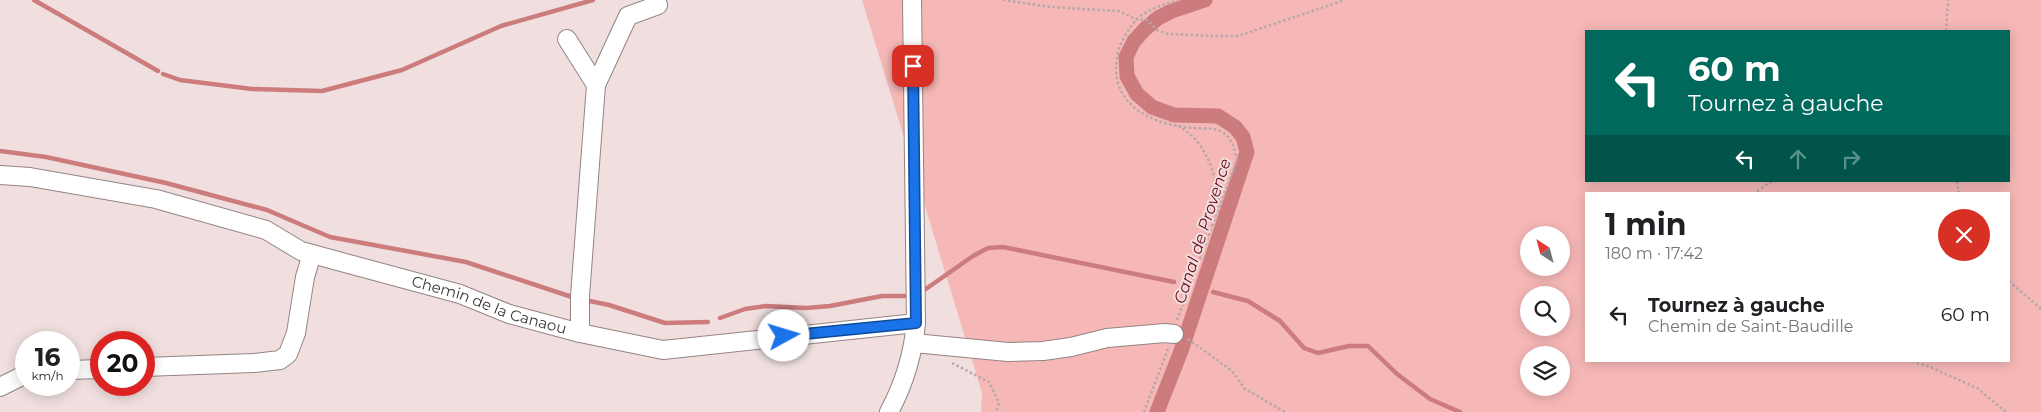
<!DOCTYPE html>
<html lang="fr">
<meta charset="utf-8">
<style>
body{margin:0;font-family:Montserrat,sans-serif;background:#f2f2f2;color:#202124;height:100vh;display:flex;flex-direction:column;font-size:19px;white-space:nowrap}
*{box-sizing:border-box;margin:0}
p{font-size:16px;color:#757577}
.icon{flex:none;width:28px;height:28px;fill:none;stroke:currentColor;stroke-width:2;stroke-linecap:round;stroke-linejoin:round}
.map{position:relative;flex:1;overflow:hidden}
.details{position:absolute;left:1585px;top:192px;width:425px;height:170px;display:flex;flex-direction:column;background:#fff;border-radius:0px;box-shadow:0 2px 12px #0003}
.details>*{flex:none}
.guide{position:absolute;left:1585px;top:30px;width:425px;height:152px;border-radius:0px;box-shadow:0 2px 12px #0003;background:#00695c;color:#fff;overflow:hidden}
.needle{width:32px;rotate:324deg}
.buttons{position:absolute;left:1520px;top:226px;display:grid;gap:10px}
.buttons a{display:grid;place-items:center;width:50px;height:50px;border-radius:50%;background:#fff;box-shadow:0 2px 12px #0003;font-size:25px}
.speed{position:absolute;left:15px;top:331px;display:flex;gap:10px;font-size:25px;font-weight:700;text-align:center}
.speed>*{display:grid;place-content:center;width:65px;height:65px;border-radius:50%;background:#fff;box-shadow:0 2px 12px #0003;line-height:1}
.speed small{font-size:12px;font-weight:400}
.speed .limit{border:8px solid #d22;background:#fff;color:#111}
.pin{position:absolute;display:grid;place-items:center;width:42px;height:42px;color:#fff;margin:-21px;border-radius:10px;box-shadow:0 2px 8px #0006}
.me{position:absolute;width:55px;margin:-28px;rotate:84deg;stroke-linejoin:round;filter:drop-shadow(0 0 4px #0008)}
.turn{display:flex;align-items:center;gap:18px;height:105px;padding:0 20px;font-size:22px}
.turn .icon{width:65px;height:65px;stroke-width:2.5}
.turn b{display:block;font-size:35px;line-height:42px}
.lanes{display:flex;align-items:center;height:48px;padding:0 20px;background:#0003;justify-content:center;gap:25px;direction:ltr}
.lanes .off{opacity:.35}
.round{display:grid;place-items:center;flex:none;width:52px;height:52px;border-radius:26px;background:#f2f2f2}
.overview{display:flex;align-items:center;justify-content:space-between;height:85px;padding:0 20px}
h1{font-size:30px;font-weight:700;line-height:38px}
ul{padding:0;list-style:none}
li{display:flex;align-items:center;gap:15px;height:75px;padding:0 20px}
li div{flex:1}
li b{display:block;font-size:19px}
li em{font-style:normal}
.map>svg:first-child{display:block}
</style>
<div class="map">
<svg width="2041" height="412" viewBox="0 0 2041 412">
<rect width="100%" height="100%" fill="#f1dfdf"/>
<!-- green -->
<path fill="#f6b8b7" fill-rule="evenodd" d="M862,0H2041V412H981L982,393ZM1586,31H2009V181H1586ZM1586,194H2009V361H1586ZM1529,235H1561V268H1529ZM1529,295H1561V328H1529ZM1529,355H1561V388H1529Z"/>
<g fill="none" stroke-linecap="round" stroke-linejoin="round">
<!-- stream -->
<path stroke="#cc7c7d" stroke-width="4.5" d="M34,0L158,71
M163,74L180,80L252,89L322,91L402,70L501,26L593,0
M0,151L46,157L166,183L267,210L330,237L466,262L572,297
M923,291L973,256L988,248L1003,247L1174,282
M1213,292L1248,301L1280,321L1304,348L1318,353L1349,346H1368L1397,374L1430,399L1460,412
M585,300L609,305L665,323L708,322
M720,318L745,309L766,306L806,308L830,306L882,296H908"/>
<!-- canal -->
<path stroke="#cc7c7d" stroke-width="15" d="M1157,412L1181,351L1247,152L1243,137L1235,127L1218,116L1174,115L1152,107L1137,94L1127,76L1126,57L1134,41L1145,29L1158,18L1172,11L1205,0"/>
<!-- minor casing -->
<g stroke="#948483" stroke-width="20">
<g id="minor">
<path d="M567,39L596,85"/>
<path id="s1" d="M0,175L30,177L156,199L266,230L301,251L460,294L509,314L580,333L663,350L916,323"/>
<path d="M580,333V296L596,85L628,16L658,5"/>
<path d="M914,343L1008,352L1043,351L1071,347L1107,338L1165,333L1174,334"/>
<path d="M144,367L254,363L280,360L288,354L296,333L305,277L312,254"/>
<path d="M69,370L101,369"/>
<path d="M0,387L26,374"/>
<path d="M889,412C904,384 913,355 916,323L912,0"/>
</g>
</g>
<!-- path -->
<path stroke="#b6a8a8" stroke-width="2.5" stroke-dasharray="2.5 2.5" stroke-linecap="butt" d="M1003,0L1051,7L1119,11L1135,19L1147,20L1157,30L1168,34L1215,36H1238L1345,0
M1946,31L1948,0
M1178,126C1206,140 1217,176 1219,206
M1957,181L1959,194
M1753,194L1772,181
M2009,281L2041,309
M1177,320L1237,160C1234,149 1233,140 1224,133C1216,127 1203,129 1194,128C1150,125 1106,103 1118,52C1119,46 1123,40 1126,34C1140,10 1153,9 1178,0
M1188,339L1232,371L1245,389L1285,412
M1912,361L1930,367L1977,388L2006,412
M952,363L989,382L999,403L996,412
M1144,412L1168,349"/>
<!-- minor -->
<use href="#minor" stroke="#fff" stroke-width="18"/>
</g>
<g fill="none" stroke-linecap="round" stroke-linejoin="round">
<!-- route casing -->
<g stroke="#114b97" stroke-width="12">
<path id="route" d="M784,336L916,323L913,66"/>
</g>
<!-- route -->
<use href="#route" stroke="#1a73e8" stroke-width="9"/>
</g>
<g text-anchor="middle" stroke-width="4" stroke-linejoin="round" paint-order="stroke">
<!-- street labels -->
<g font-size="15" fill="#3d3636" stroke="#f1dfdf">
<text dy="5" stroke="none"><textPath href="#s1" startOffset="509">Chemin de la Canaou</textPath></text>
</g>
<!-- water labels -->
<g font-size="16" font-style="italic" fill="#6d0a1c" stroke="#f1dfdf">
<text transform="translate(1202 231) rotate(-72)" y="6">Canal de Provence</text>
</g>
</g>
</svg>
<div class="buttons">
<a><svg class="needle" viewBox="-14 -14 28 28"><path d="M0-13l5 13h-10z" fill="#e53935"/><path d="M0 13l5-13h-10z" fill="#757577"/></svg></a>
<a><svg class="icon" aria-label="search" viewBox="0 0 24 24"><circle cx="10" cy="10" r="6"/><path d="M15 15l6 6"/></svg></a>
<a><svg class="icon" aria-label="layers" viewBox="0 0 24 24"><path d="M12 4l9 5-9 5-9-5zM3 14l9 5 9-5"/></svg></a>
</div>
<div class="speed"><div>16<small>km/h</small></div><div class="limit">20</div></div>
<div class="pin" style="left:913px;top:66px;background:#d93025"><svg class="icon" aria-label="arrive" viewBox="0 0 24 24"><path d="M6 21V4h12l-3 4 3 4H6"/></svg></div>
<svg class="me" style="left:784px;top:336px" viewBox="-20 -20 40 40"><circle r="19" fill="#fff"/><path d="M0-13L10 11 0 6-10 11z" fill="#1a73e8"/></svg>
<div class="guide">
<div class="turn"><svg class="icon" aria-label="left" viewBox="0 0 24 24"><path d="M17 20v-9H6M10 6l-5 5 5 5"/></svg><div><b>60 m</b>Tournez à gauche</div></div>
<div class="lanes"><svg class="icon" aria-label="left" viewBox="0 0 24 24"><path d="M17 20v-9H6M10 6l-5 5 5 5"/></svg><svg class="icon off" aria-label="ahead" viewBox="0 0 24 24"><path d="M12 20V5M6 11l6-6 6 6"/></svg><svg class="icon off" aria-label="right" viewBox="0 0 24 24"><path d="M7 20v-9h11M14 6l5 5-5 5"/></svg></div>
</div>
<section class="details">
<div class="overview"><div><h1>1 min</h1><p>180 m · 17:42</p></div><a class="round" style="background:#d93025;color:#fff"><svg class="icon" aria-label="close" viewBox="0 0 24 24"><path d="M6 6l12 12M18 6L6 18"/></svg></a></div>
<ul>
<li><svg class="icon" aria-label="left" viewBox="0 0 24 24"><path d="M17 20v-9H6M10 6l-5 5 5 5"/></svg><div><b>Tournez à gauche</b><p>Chemin de Saint-Baudille</p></div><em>60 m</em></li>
</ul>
</section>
</div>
